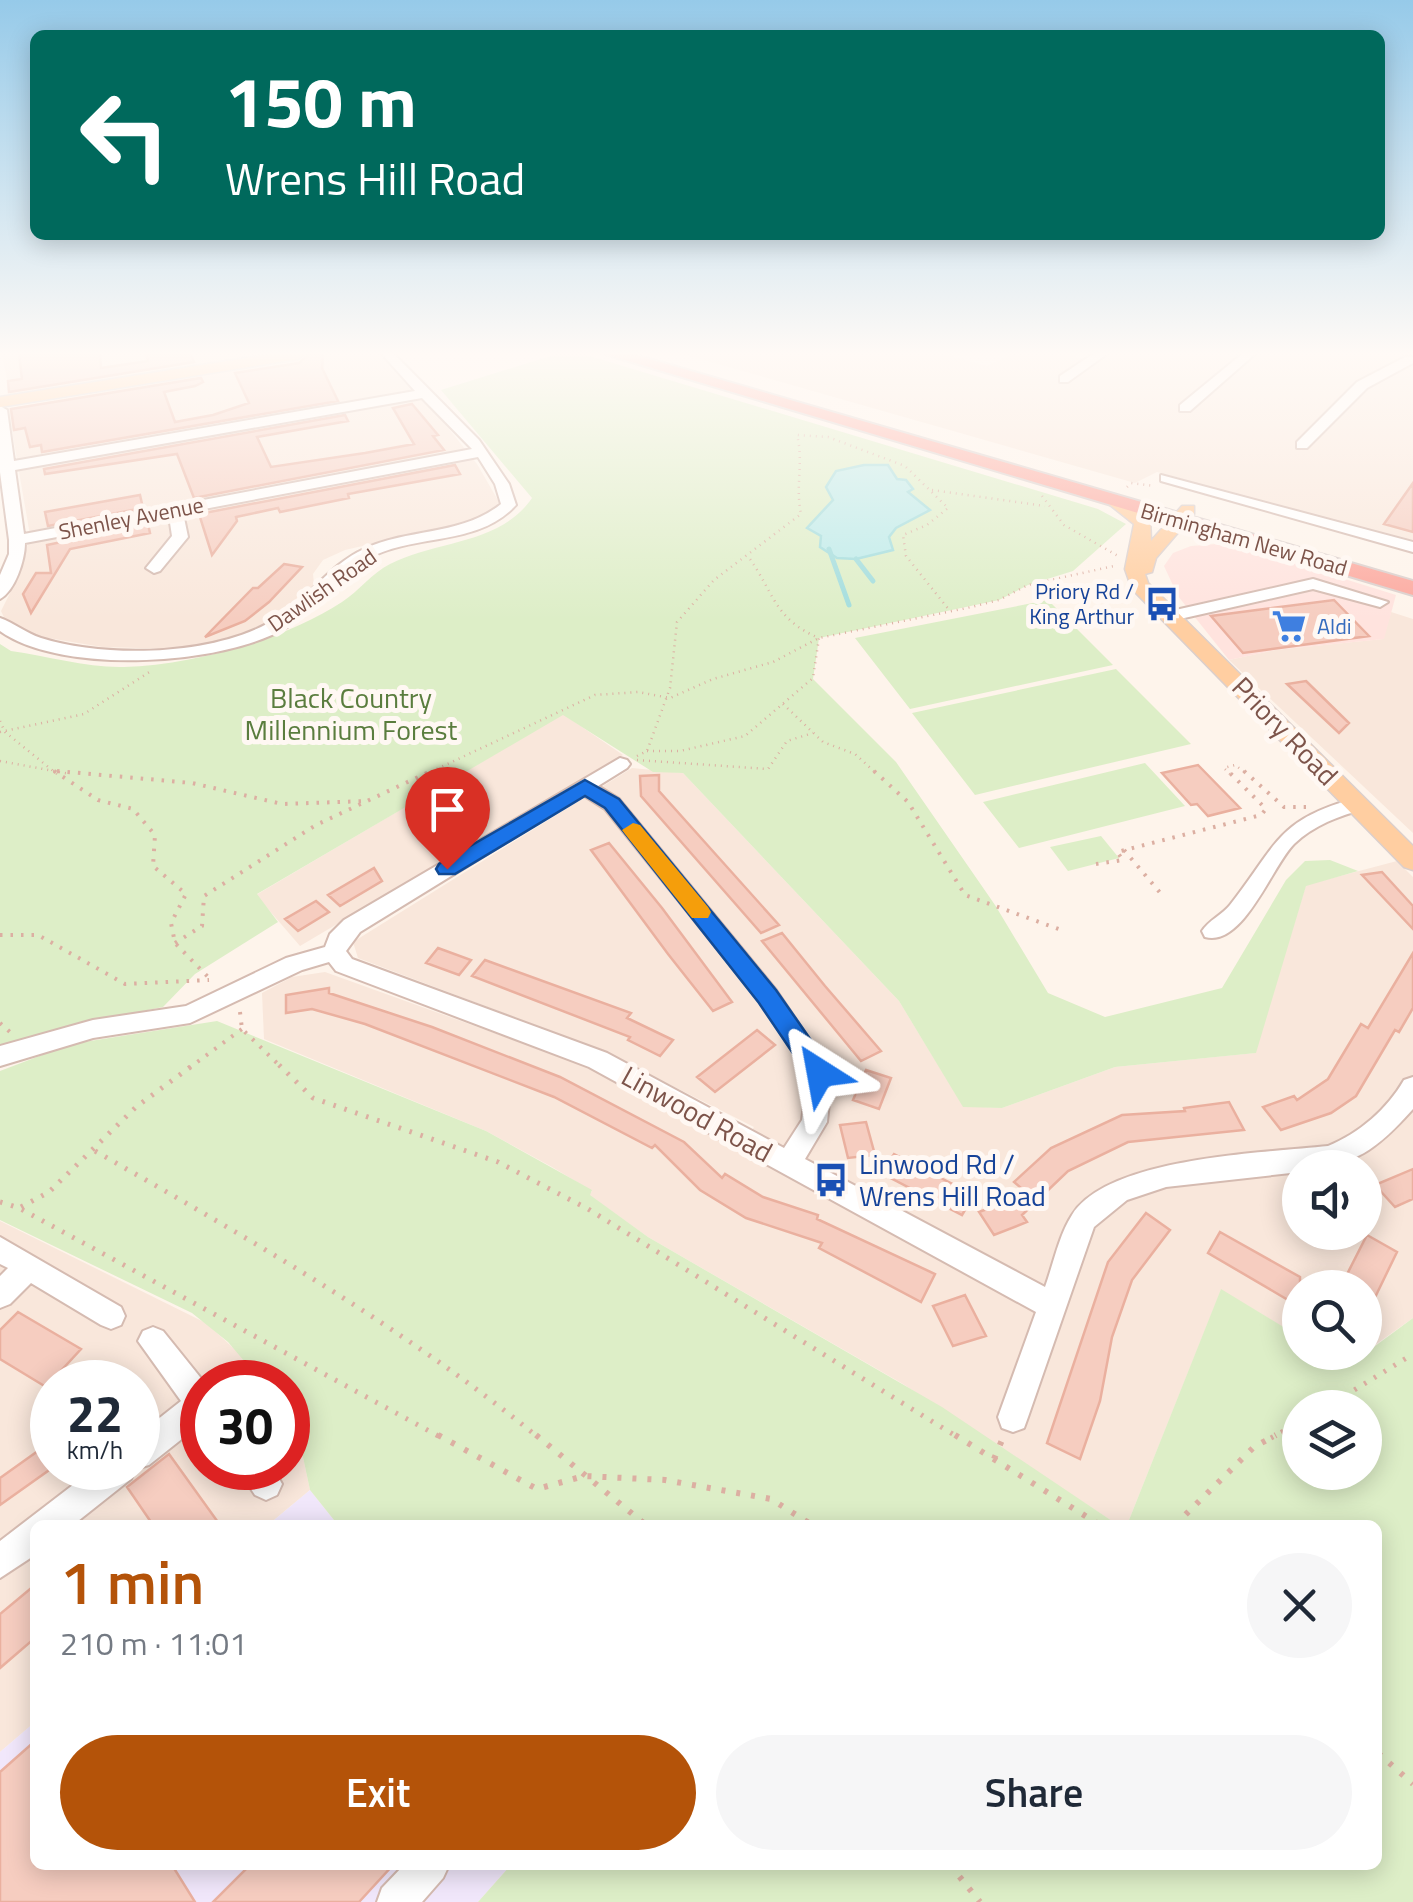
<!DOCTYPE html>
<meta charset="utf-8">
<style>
body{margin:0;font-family:"Titillium Web",sans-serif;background:#f6f6f7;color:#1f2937;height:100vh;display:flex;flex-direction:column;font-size:38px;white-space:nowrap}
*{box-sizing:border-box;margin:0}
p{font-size:32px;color:#747a83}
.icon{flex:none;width:55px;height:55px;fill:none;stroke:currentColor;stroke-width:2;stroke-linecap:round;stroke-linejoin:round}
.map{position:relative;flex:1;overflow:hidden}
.drawer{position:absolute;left:30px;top:1520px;width:1352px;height:350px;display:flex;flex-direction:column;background:#fff;border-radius:15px;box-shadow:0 5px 25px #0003}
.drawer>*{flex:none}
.guide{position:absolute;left:30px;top:30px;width:1355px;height:210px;border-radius:15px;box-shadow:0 5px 25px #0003;background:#00695c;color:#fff;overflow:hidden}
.tools{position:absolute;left:1282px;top:1150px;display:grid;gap:20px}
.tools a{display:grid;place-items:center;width:100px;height:100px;border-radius:50%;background:#fff;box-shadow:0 5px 25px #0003;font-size:50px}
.speed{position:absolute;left:30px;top:1360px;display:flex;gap:20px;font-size:50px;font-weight:700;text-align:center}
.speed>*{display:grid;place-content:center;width:130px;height:130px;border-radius:50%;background:#fff;box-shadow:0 5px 25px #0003;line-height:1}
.speed small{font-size:25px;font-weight:400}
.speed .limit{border:15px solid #d22;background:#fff;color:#111}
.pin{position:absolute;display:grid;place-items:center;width:85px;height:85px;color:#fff;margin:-102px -42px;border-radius:50% 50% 50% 0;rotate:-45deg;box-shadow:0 0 10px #0007}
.pin .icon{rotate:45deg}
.me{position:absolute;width:110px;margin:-55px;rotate:326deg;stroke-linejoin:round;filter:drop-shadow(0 0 8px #0008)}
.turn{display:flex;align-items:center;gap:35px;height:210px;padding:0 30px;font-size:45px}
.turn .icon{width:130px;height:130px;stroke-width:2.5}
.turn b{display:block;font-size:70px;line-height:85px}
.round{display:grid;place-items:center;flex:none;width:105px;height:105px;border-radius:52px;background:#f6f6f7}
.overview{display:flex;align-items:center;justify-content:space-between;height:170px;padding:0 30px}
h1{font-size:60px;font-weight:600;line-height:75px;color:#b45309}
.primary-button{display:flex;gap:20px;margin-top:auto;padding:20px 30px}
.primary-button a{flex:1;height:115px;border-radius:60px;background:#b45309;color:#fff;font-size:40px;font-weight:600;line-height:115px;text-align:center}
.primary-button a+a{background:#f6f6f7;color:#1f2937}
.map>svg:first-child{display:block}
</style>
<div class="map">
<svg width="1413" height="1902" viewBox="0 0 1413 1902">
<rect width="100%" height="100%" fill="#fef4eb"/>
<!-- residential -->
<path fill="#f9e7db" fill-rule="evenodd" d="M2,354H270L10,395Z
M326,354H379L429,404L477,464L499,502L493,511L476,520L345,550L323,560L313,574L314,584L295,607L237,637L208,645L178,649L102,647L24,634L7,624L1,611L20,573L30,535L8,408Z
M683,354H943L987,366L1012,354H1065L1083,359L1091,354H1413V543L1157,472L1135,483Z
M1391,612L1413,619V833L1229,660L1275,650L1383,639Z
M563,714L623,755L300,946L256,895Z
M632,768L683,773L899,1001L963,1106L1002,1108L1115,1067L1255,1053L1306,885L1397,861L1413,877V1318L1365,1352V1288H1300V1337L1221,1290L1127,1525H1118L903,1384L648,1237L589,1195L592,1191L552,1167L486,1131L264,1039L262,993L292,977L325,972L594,1069L740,1148L754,1127L599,1049L358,958L353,942ZM1300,1168H1365V1232H1300Z
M0,1221L206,1323L241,1355L262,1382H202V1468H288V1416L300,1443L310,1490L268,1525H35V1722L0,1752ZM52,1382H138V1468H52Z"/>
<!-- commercial -->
<path fill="#ffe3de" d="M1229,543L1396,595L1384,639L1275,650L1229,660L1178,596L1164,566L1173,553L1191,546Z"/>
<!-- education -->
<path fill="#f1e7fb" d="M310,1490L338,1525H268Z
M35,1722V1865H511L478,1902H0V1752Z"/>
<!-- green -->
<path fill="#ddeec7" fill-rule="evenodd" d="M557,354H583L1098,509L1126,524L1073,571L1028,585L999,600L819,638L813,679L896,762L995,905L1048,993L1105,1017L1222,988L1286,880L1305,861L1330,860L1358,871L1306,886L1256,1053L1115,1067L1002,1108L963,1107L899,1001L683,773L653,772L563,715L257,894L278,922L195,974L163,1007L63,1027L0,1047V644L11,651C47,656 88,668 124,667C194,665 283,640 342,602C359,591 372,573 390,564C436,540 500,545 532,498L441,390Z
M1048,600L1113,665L910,709L855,638Z
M1116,669L1191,744L975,795L912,713Z
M1145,763L1185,806L1019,848L983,802Z
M1101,836L1119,858L1068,871L1050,847Z
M217,1021L486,1131L592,1190L590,1195L648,1237L942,1407L1118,1525H338L310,1490L300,1443L288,1416V1382H262L228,1342L192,1313L0,1220V1071L71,1044Z
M1221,1289L1300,1337V1352L1327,1353L1340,1360L1367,1352L1413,1318V1902H478L511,1865H1378V1525H1127ZM1300,1408H1365V1472H1300Z"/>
<!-- water -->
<path fill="#bcebea" stroke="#a2dddd" stroke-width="2.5" d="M864,465H888L897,479L906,480L913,489L908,492L930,510L896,528L889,537L893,550L856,559L837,558L820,547L821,536L807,528L833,500L826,487L836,471Z"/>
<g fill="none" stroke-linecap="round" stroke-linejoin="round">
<!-- stream -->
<path stroke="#a2dddd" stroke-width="5" d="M829,549L849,605
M856,559L873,581"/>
</g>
<!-- building -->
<path fill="#f6cdc0" stroke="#eab09f" stroke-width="2.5" d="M19,354H100L101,368L148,361L146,354H190L194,362L9,392L8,381L22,379Z
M309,354H323L322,368L338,401L42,452L41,445L30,447L25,428L14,430L11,409L201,378L203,382L195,386L164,392L175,422L213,415L249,403L235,373L299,363Z
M412,404L438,435L433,436L444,450L194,498L177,454L45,474L44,469L345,415L348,421L257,437L271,467L365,453L414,444L393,408Z
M455,465L460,474L348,494L349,498L280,512L278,508L236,517L237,521L212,555L199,514Z
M1413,483V532L1384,524Z
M140,495L143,508L48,526L45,512Z
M148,524L150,533L70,549L31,613L23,594L36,573H51L47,545Z
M284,564L302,567L269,602L245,621L205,637L253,588H258Z
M1334,600L1369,636L1243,653L1211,616Z
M1306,681L1349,723L1339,733L1287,684Z
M1198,765L1240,808L1208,816L1197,804L1191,805L1162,773Z
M659,775V791L779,925L761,933L641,796L640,776Z
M609,843L662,908L732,1002L713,1011L668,954L591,850Z
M374,868L382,881L340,906L328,895Z
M1382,872L1413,906V929L1362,875Z
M316,901L329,912L298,931L285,919Z
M782,933L825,986L881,1051L861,1061L762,941Z
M438,948L471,960L459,975L426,963Z
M1413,953V1008L1399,1032L1395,1030L1356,1096L1331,1113L1281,1130L1263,1107L1294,1096L1297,1100L1328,1079L1361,1024L1368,1028Z
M485,960L631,1013L627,1018L673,1040L660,1056L628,1040L630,1037L472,976Z
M329,988V993L432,1027L560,1077L684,1142L722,1178L725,1174L763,1197L818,1215L817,1219L935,1274L921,1302L819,1248L822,1243L746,1218L700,1190L655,1145L652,1148L554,1097L365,1024L312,1009L286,1013V995Z
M757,1030L775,1045L715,1092L697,1077Z
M866,1070L891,1078L879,1109L853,1100Z
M1229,1102L1244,1130L1128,1142L1068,1171L1022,1215L1027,1222L994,1235L979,1212L1028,1194L1014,1182L1051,1148L1122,1115L1185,1111L1184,1108Z
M866,1122L875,1155L848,1158L840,1125Z
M894,1154L974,1195L962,1215L881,1173Z
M1413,1169V1199L1395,1207L1375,1185Z
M1146,1213L1170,1230L1132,1280L1112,1337L1100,1401L1080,1459L1047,1443L1108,1262Z
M1220,1232L1300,1277V1307L1208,1253Z
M1367,1235L1397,1252L1365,1318V1288H1340Z
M965,1295L986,1336L953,1346L933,1306Z
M18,1312L81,1349L46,1387L0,1359V1330Z
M52,1441V1468L0,1505V1478Z
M169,1454L220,1525H153L127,1487Z
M35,1585V1638L0,1668V1614Z
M35,1741V1865H172L195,1902H0V1772Z
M250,1865H393L359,1902H213Z"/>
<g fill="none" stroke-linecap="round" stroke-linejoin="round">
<!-- minor casing -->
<g stroke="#d5bbb1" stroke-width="4">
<path id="minor" d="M382,354H394L479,440L509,484L516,505C479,545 422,534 375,555C340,571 319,607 287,627C224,666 61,675 0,631V618C14,623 26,633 41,638C108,659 222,656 280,616C310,596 331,564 364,549C409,528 461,536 501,504L495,484L478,457L183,513L188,537L160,571L154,573L146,568L172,536L169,516L25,543C25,560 15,591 0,599V575L9,554V540L0,472V406L7,410L14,461L415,391ZM422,398L472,449L24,534L15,470Z
M1093,354H1107L1068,382H1060V376Z
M1242,354H1255L1190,411H1180V405Z
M1405,357H1413V363L1367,388L1307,448H1297V442L1357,382Z
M1161,475L1413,542V552L1161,481Z
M1313,579L1388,602L1380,607L1313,589L1171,621L1163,616L1171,611Z
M620,758L627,760L630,764L627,768L598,786L619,799L776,990L832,1073L827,1122L805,1159L1045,1287C1053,1265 1059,1235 1072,1215C1108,1157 1265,1153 1328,1146C1360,1133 1387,1109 1404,1080L1413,1077V1109C1378,1148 1354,1168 1300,1168V1172L1166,1187L1127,1200L1094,1227L1028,1417L1024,1428L1013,1432L1002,1428L998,1417L1036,1312L589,1067L336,971L329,962L302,970L190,1023L93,1038L0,1066V1046L93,1020L186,1006L286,958L325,947L330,934L344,920ZM583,795L605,809L760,1002L808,1074L802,1120L784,1148L607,1053L352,959L346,951L360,932Z
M1357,798L1367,804L1364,809C1339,816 1314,825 1294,844C1272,866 1243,948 1205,937L1202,931C1209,920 1222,915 1230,905C1277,845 1277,819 1357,798Z
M0,1237L121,1307L125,1316L121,1325L111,1329L101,1325L31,1283L10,1304L0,1308V1276L8,1268L0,1264Z
M153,1327L163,1331L204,1382L202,1423L149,1465L135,1469L131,1479L73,1525H35V1555L0,1578V1541L95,1468H138V1435L181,1401L138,1341L143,1331Z
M237,1468H273L282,1484L277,1495L266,1500L255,1495Z
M404,1865H449L443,1878L422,1902H377L382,1888Z"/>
</g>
<!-- major casing -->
<g stroke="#dbcfcc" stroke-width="3">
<path id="major" d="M271,354H306L298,359L0,407V397Z
M1114,496L1150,518L1151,541L1182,506H1194V514L1156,558L1152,572L1145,574L1148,583L1413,846V870L1404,867L1132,589L1125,569L1134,524L1105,501Z"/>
</g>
<!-- highway casing -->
<g stroke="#dbcfcc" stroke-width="4">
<path id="highway" d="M605,354H632L1413,581V595Z"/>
</g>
<!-- path-far3 -->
<path stroke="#dcafa2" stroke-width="2.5" stroke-dasharray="1 5" stroke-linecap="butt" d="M1127,487L1131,483L1155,486
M932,490L1045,506
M1042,496L1064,525L1118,556
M783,704L823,742L855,754L877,774
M0,721L5,732L57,774
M0,732L84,714L151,671
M647,751H680L745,736L813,678L819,638C773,619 774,591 747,555
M637,756L647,751L670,688L677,622L714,580L801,514C795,485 804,463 797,435L828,437L905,466L948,508L927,525L903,535L906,556L950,611
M637,760L768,769L787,741L813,733
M0,761L70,774
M426,774L595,695L638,692L670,698L713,679L773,662L819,638L967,608L999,600L1028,585L1114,566
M1230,774L1224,768L1235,765L1247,774"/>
<!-- path-far2 -->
<path stroke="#dcafa2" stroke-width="4" stroke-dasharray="2.5 8" stroke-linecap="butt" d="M54,771L98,800L133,809L155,835L153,866L186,894L171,923L175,943L212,981
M57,771L192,783L282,804L366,801
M874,771L908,802L965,895L1064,931
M1244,771L1284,807H1306
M1124,850L1162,895
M1096,864L1123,860L1117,852L1261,815L1266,809L1228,771
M0,935H38L125,984L209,980
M175,943L202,926L204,896L316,825L431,771
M240,1012L242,1029L282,1068
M0,1023L11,1033
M189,1068L242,1029"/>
<!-- path-far1 -->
<path stroke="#dcafa2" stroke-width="5" stroke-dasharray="2.5 9" stroke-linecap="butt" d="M279,1065L313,1098L498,1162L588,1209L959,1438
M95,1151C248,1238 402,1326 539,1438
M0,1202L19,1208L442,1438
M21,1207L49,1192L136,1107L193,1065
M1325,1408L1413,1354
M1271,1438L1300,1422"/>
<!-- path -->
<path stroke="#dcafa2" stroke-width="6" stroke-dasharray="4 11" stroke-linecap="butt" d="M438,1435L537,1489L584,1476L665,1480L771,1499L812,1525
M536,1435L646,1525
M955,1435L1100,1525
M994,1459L1002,1440
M1175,1525L1254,1447L1276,1435
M1378,1753L1413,1784
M950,1865L980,1902"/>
<!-- minor -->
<use href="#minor" fill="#fff" fill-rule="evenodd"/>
<!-- major -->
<use href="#major" fill="#ffcea1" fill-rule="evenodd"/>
<!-- highway -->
<use href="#highway" fill="#fca89e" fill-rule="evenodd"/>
</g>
<!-- sky -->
<linearGradient id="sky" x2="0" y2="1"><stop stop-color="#96cae9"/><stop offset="0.57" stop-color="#fffaf6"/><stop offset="1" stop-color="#fffaf6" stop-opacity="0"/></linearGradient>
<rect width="1413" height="620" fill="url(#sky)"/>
<!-- route -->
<path fill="#1a73e8" stroke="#114b97" stroke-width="2.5" d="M585,780L619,799L776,990L829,1066L832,1073L829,1080H811L759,1003L605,808L585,796L455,874H439L436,869L439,864Z"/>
<!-- slow -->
<path fill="#f59e0b" d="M633,823L640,825L708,907L711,912L708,918H692L625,834L622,830Z"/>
<!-- icons -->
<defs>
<g id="bus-bare" transform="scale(2.7)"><path d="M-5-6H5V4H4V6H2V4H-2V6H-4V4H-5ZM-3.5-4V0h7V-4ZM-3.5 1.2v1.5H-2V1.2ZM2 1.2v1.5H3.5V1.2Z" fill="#1a4fb4" stroke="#fff8f3" stroke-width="2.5" paint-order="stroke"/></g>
<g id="supermarket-bare" transform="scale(2.7)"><path d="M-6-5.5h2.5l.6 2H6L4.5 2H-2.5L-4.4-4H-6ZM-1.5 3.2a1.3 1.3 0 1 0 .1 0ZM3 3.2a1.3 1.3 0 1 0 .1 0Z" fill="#3f7fe0" stroke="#fff8f3" stroke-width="2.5" paint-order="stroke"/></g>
</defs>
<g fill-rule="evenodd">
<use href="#bus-bare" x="1162" y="604"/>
<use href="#supermarket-bare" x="1289" y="626"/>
<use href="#bus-bare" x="831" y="1180"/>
</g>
<g text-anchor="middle" stroke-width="10" stroke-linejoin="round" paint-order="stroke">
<!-- far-street labels -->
<g font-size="22" fill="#7d544a" stroke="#fff8f3">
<text transform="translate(131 518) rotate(-11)" y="8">Shenley Avenue</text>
<text transform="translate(1244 539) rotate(16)" y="8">Birmingham New Road</text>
<text transform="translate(322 590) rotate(-35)" y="8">Dawlish Road</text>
</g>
<!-- far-transit labels -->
<g font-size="22" fill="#164399" stroke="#fff8f3" text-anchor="end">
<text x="1134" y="599">Priory Rd /<tspan x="1134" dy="25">King Arthur</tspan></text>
</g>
<!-- far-shop labels -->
<g font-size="22" fill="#366cbe" stroke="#fff8f3" text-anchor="start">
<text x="1317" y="634">Aldi</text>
</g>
<!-- park labels -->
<g font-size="28" fill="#5a7d3e" stroke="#fff8f3">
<text x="351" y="708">Black Country<tspan x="351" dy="32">Millennium Forest</tspan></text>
</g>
<!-- street labels -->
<g font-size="28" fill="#7d544a" stroke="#fff8f3">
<text transform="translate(1285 731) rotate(46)" y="10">Priory Road</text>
<text transform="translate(697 1114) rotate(29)" y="10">Linwood Road</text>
</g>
<!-- transit labels -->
<g font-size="28" fill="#164399" stroke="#fff8f3" text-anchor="start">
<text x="859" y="1174">Linwood Rd /<tspan x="859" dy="32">Wrens Hill Road</tspan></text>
</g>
</g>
</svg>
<div class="tools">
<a><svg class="icon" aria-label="sound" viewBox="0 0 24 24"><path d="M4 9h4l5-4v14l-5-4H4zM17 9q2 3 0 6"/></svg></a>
<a><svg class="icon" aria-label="search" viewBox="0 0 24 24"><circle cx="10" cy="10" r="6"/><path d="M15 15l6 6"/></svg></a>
<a><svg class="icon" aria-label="layers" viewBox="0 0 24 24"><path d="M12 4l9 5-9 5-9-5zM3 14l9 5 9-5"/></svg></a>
</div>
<div class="speed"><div>22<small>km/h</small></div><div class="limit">30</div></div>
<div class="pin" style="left:447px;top:869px;background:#d93025"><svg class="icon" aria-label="arrive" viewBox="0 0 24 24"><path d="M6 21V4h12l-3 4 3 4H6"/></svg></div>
<svg class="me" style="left:820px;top:1073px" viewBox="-20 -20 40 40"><path d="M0-17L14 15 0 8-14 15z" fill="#1a73e8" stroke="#fff" stroke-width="4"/></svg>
<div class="guide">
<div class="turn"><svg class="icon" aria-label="left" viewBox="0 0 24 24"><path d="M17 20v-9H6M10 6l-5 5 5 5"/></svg><div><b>150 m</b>Wrens Hill Road</div></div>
</div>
<section class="drawer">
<div class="overview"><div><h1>1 min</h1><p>210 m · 11:01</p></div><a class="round"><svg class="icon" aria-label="close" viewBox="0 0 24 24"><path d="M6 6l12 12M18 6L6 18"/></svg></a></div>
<div class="primary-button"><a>Exit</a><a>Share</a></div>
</section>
</div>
